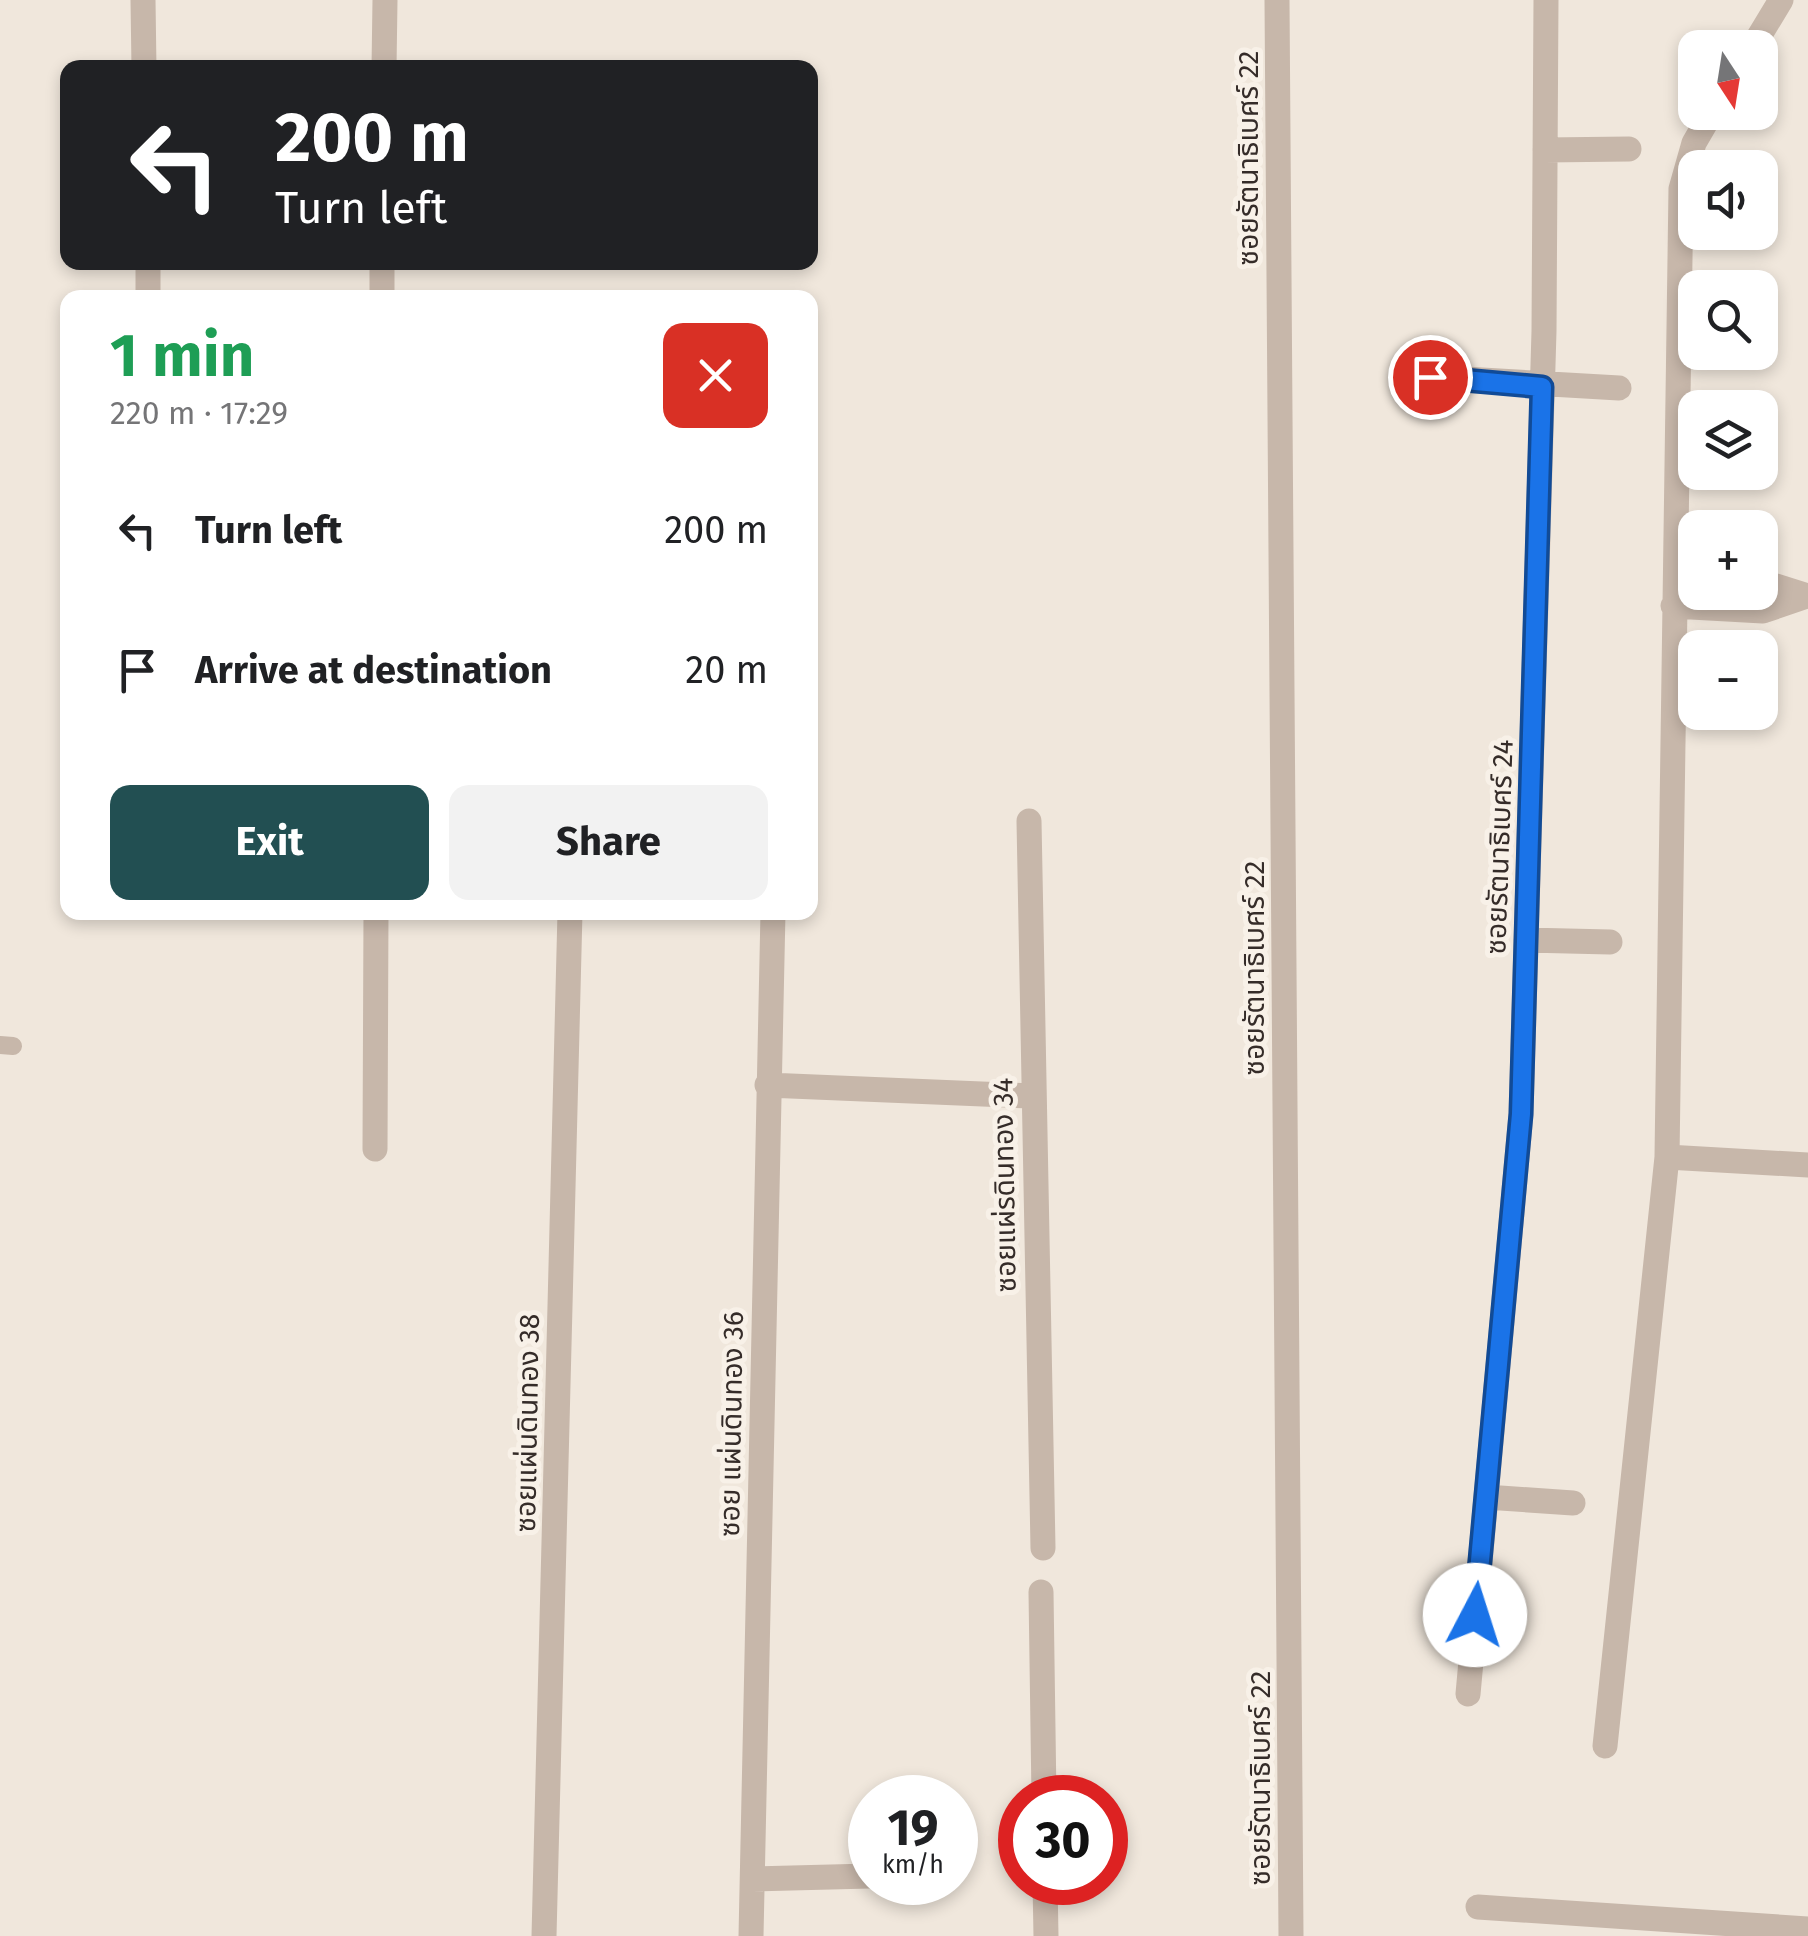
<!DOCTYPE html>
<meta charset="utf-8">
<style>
body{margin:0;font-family:"Fira Sans","Noto Sans Thai",sans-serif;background:#f2f2f2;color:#202124;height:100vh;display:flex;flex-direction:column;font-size:38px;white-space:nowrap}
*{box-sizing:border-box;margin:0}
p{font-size:32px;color:#757577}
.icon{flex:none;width:55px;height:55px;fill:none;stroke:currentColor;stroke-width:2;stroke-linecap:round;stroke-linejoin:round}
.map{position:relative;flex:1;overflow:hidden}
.side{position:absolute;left:60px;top:290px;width:758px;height:630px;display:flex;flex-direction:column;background:#fff;border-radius:20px;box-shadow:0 5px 15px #0003}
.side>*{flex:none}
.top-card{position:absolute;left:60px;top:60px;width:758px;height:210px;border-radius:20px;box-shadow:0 5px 15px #0003;background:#202124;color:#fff;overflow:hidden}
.needle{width:65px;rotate:168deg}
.buttons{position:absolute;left:1678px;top:30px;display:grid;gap:20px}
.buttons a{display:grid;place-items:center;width:100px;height:100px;border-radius:20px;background:#fff;box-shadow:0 5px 15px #0003;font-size:50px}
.speed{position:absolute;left:848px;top:1775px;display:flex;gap:20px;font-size:50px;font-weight:700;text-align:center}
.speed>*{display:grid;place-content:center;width:130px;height:130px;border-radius:50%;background:#fff;box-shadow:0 5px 15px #0003;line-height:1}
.speed small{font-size:25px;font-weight:400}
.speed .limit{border:15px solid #d22;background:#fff;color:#111}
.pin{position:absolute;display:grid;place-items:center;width:85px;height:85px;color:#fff;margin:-42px;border:5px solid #fff;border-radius:50%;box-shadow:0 2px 10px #0007}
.me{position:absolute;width:110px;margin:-55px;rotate:5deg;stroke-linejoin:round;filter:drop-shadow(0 0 8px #0008)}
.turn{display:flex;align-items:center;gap:35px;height:210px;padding:0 50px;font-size:45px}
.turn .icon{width:130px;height:130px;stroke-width:2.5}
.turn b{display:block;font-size:70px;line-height:85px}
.round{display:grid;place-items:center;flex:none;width:105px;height:105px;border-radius:20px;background:#f2f2f2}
.headline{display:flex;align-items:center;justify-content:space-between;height:170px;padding:0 50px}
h1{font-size:60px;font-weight:700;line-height:75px;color:#1e9e55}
.button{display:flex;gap:20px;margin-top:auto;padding:20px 50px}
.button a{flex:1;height:115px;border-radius:20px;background:#224f52;color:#fff;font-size:40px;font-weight:700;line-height:115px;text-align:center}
.button a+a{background:#f2f2f2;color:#202124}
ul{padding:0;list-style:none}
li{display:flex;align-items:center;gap:30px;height:140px;padding:0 50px}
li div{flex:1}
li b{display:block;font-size:38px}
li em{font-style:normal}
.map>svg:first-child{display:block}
</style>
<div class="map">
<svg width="1808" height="1936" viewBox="0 0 1808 1936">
<rect width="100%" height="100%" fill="#f0e7dc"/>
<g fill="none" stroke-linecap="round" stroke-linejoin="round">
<!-- lane -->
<path stroke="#c7b7aa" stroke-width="18" d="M0,1045L13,1046"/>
<!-- street -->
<path stroke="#c7b7aa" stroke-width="25" d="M143,0L144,68
M1277,0L1291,1936
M1752,48L1781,0
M384,68L385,0
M1545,150L1629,149
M148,262V298
M382,298V262
M1430,377L1619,388
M1760,581L1808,596
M1673,606L1763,611L1807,596
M1029,821L1043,1548
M1526,940L1610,942
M767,1085L1031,1096
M375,1149L376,912
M1667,1157L1808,1165
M1486,1497L1573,1503
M1041,1592L1044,1798
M1468,1694L1521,1114L1544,331L1546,0
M1605,1746L1667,1157L1681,189L1694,143L1712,112
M753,1879L870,1876
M1045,1882L1046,1936
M1478,1907L1808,1929
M544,1936L570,912
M751,1936L773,912"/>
</g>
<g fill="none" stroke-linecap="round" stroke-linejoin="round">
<!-- route casing -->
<g stroke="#114b97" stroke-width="25">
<path id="route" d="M1430,377L1542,387L1521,1114L1475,1615"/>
</g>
<!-- route -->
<use href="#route" stroke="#1a73e8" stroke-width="18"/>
</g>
<g text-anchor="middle" stroke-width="10" stroke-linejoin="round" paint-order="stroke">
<!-- street labels -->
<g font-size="28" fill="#352c29" stroke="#f8f1e8">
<text transform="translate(1248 158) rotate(-90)" y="10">ซอยรัตนาธิเบศร์ 22</text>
<text transform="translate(1499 847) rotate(-88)" y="10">ซอยรัตนาธิเบศร์ 24</text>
<text transform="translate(1254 968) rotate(-90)" y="10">ซอยรัตนาธิเบศร์ 22</text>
<text transform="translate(1004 1185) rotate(-91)" y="10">ซอยแผ่รดินทอง 34</text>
<text transform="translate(527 1423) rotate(-89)" y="10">ซอยแผ่นดินทอง 38</text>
<text transform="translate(731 1424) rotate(-89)" y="10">ซอย แผ่นดินทอง 36</text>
<text transform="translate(1260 1778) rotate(-90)" y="10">ซอยรัตนาธิเบศร์ 22</text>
</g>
</g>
</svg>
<div class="buttons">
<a><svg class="needle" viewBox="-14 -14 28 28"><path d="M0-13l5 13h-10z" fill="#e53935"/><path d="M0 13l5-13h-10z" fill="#757577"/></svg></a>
<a><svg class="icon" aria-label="sound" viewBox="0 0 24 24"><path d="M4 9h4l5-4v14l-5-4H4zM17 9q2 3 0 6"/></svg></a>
<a><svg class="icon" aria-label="search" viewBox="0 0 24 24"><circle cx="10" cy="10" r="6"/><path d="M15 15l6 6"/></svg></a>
<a><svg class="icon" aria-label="layers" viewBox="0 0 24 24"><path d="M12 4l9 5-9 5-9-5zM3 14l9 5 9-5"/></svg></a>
<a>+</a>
<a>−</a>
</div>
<div class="speed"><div>19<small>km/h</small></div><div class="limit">30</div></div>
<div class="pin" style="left:1430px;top:377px;background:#d93025"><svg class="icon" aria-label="arrive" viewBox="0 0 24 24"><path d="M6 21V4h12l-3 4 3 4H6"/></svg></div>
<svg class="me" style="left:1475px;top:1615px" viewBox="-20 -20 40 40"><circle r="19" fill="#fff"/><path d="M0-13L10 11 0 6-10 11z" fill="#1a73e8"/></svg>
<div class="top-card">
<div class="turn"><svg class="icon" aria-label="left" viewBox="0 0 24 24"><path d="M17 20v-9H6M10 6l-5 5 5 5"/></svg><div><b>200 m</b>Turn left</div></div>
</div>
<section class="side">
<div class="headline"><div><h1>1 min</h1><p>220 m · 17:29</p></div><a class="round" style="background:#d93025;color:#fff"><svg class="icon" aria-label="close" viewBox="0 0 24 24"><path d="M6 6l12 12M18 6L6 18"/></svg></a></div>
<ul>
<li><svg class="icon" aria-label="left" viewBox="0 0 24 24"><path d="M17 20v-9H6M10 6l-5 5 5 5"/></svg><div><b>Turn left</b></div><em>200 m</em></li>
<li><svg class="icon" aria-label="arrive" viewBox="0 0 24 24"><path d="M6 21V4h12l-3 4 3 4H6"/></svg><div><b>Arrive at destination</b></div><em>20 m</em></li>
</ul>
<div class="button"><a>Exit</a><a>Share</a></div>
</section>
</div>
